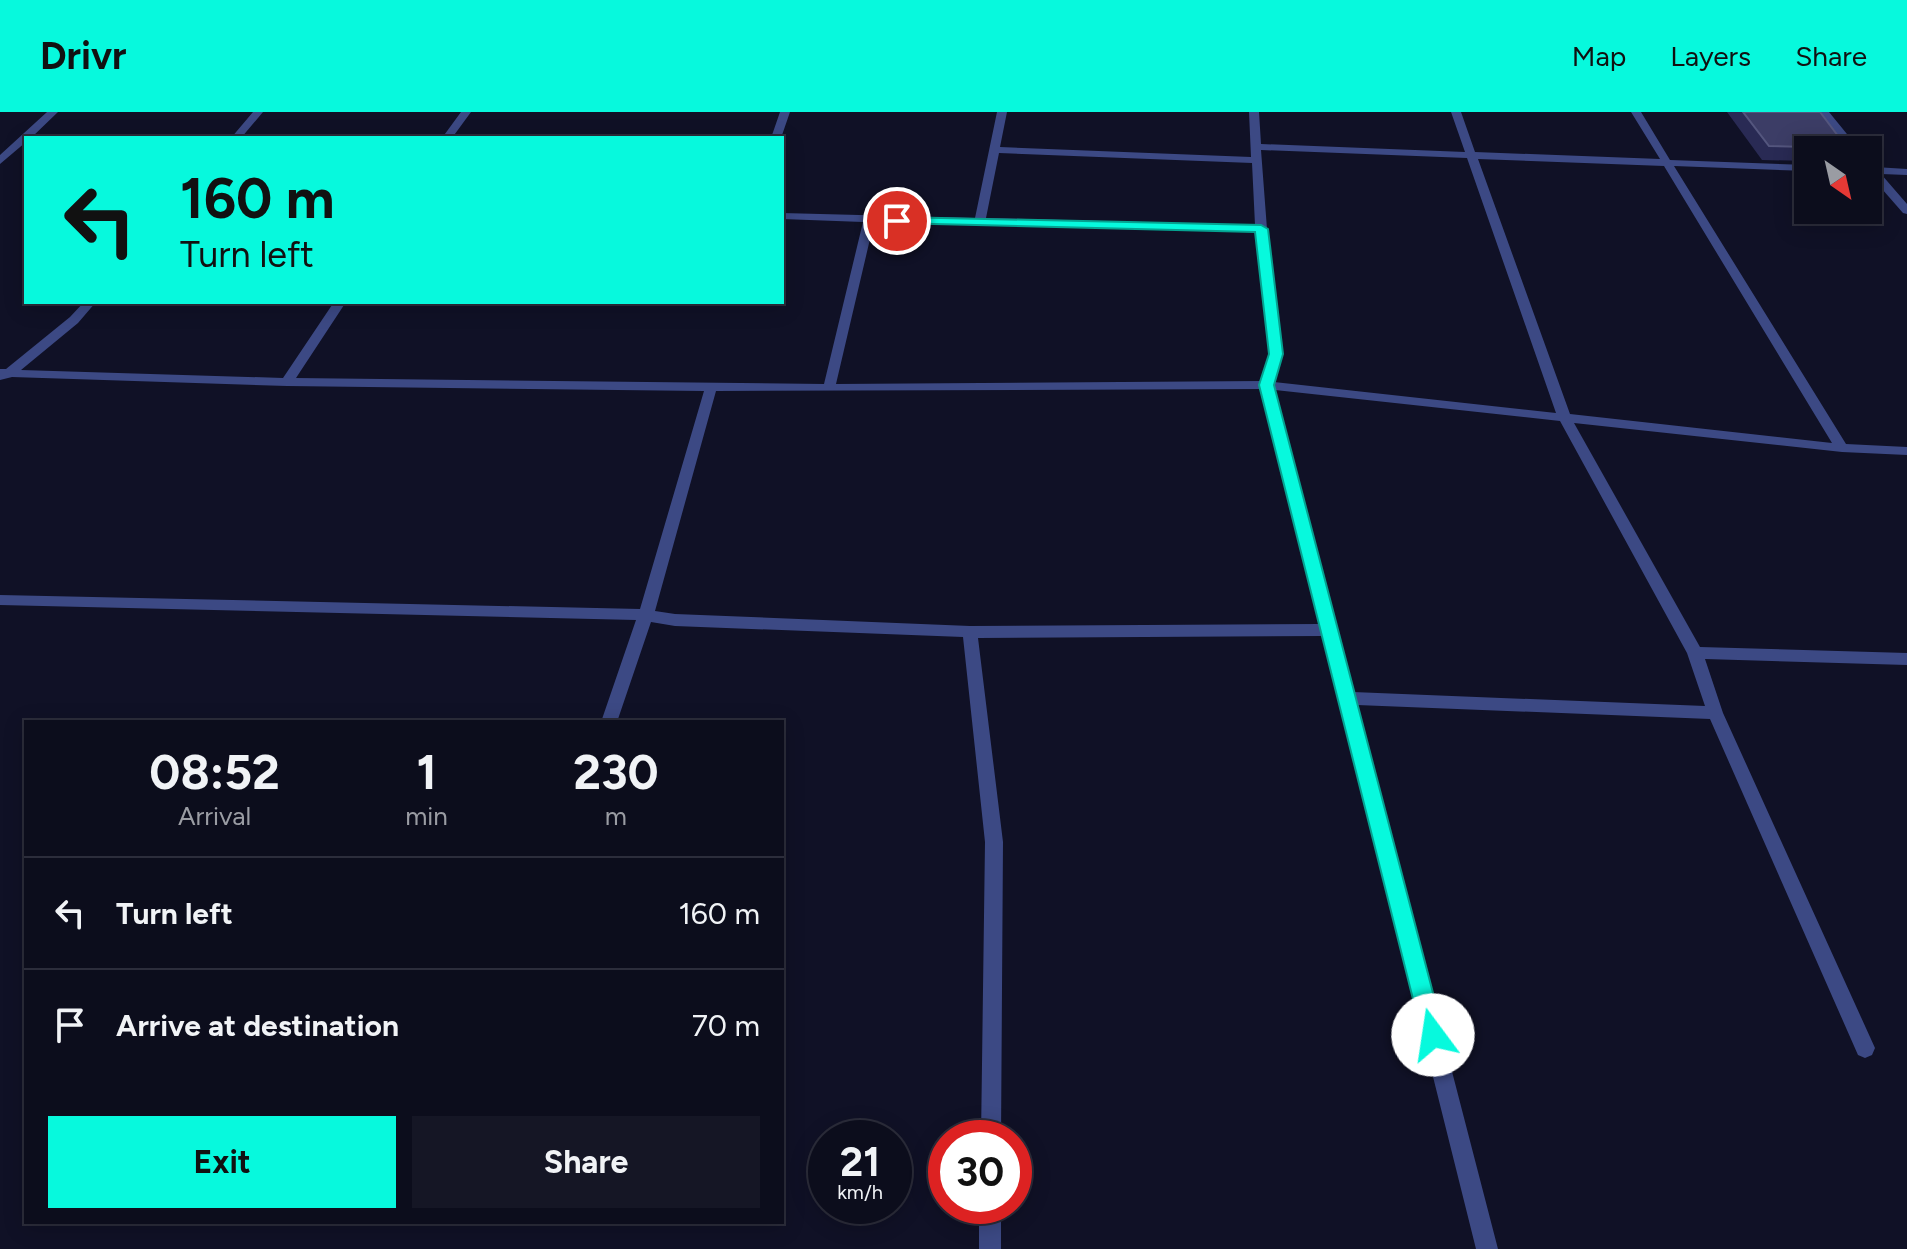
<!DOCTYPE html>
<style>
body{margin:0;font-family:Figtree,sans-serif;background:#151625;color:#f1f3f6;height:100vh;display:flex;flex-direction:column;font-size:30px;white-space:nowrap}
*{box-sizing:border-box;margin:0}
p{font-size:26px;color:#9a9ca3}
.icon{flex:none;width:44px;height:44px;fill:none;stroke:currentColor;stroke-width:2;stroke-linecap:round;stroke-linejoin:round}
.map{position:relative;flex:1;overflow:hidden}
.panel{position:absolute;left:24px;top:608px;width:760px;height:504px;display:flex;flex-direction:column;background:#0c0d1c;border-radius:0px;box-shadow:0 4px 20px #0003,0 0 0 2px #2c2d3b}
.panel>*{flex:none}
.top-card{position:absolute;left:24px;top:24px;width:760px;height:168px;border-radius:0px;box-shadow:0 4px 20px #0003,0 0 0 2px #2c2d3b;background:#07f9dd;color:#111;overflow:hidden}
.needle{width:52px;rotate:146deg}
.buttons{position:absolute;left:1794px;top:24px;display:grid;gap:16px}
.buttons a{display:grid;place-items:center;width:88px;height:88px;border-radius:0px;background:#0c0d1c;box-shadow:0 4px 20px #0003,0 0 0 2px #2c2d3b;font-size:40px}
.speed{position:absolute;left:808px;top:1008px;display:flex;gap:16px;font-size:40px;font-weight:700;text-align:center}
.speed>*{display:grid;place-content:center;width:104px;height:104px;border-radius:50%;background:#0c0d1c;box-shadow:0 4px 20px #0003,0 0 0 2px #2c2d3b;line-height:1}
.speed small{font-size:20px;font-weight:400}
.speed .limit{border:12px solid #d22;background:#fff;color:#111}
.pin{position:absolute;display:grid;place-items:center;width:68px;height:68px;color:#fff;margin:-34px;border:4px solid #fff;border-radius:50%;box-shadow:0 2px 8px #0007}
.me{position:absolute;width:88px;margin:-44px;rotate:346deg;stroke-linejoin:round;filter:drop-shadow(0 0 6px #0008)}
.turn{display:flex;align-items:center;gap:28px;height:168px;padding:0 24px;font-size:36px}
.turn .icon{width:104px;height:104px;stroke-width:2.5}
.turn b{display:block;font-size:56px;line-height:68px}
.eta{display:flex;justify-content:space-evenly;align-items:center;height:136px;text-align:center}
.eta b{font-size:48px;font-weight:700;line-height:56px}
.primary-button{display:flex;gap:16px;margin-top:auto;padding:16px 24px}
.primary-button a{flex:1;height:92px;border-radius:0px;background:#07f9dd;color:#111;font-size:32px;font-weight:700;line-height:92px;text-align:center}
.primary-button a+a{background:#151625;color:#f1f3f6}
ul{padding:0;list-style:none}
li{display:flex;align-items:center;gap:24px;height:112px;padding:0 24px;border-top:2px solid #2c2d3b}
li div{flex:1}
li b{display:block;font-size:30px}
li em{font-style:normal}
header{display:flex;align-items:center;gap:48px;box-sizing:border-box;height:112px;padding:0 40px;background:#07f9dd;color:#111}
header strong{font-size:38px}
nav{display:flex;gap:44px;margin-inline-start:auto;font-size:28px}
.map>svg:first-child{display:block}
</style>
<header>
<strong>Drivr</strong>
<nav><a>Map</a><a>Layers</a><a>Share</a></nav>
</header>
<div class="map">
<svg width="1907" height="1137" viewBox="0 0 1907 1137">
<rect width="100%" height="100%" fill="#101126"/>
<g fill="none" stroke-linecap="round" stroke-linejoin="round">
<!-- street -->
<path fill="#3c4984" fill-rule="evenodd" d="M47,0H58L31,26H26V30L0,52V43Z
M253,0H263L241,26H231Z
M461,0H471L452,26H442Z
M780,0H790L781,26H771Z
M997,0H1007L1000,35L1251,45L1249,0H1259L1261,32L1465,40L1451,0H1461L1475,40L1660,47L1631,0H1641L1670,48L1808,53V59L1674,54L1846,332L1907,335V343L1842,340L1574,311L1700,535L1907,541V553L1705,547L1723,601L1875,936L1872,943L1865,946L1858,943L1710,607L1357,593L1498,1137H1476L1323,524L978,526L1003,730L1001,1026H981L985,730L963,525L675,514L651,510L617,610H601L636,508L0,493V483L640,497L704,279L287,274L12,265L0,268V257H6L70,205L84,190H96L78,211L21,258L283,266L334,190H346L296,266L824,272L863,110L782,107V101L975,106ZM1261,38L1467,46L1556,301L1274,270L1282,242L1267,117ZM999,41L1252,51L1255,113L986,106ZM1478,47L1664,54L1832,331L1570,302ZM874,110L1256,120L1270,242L1262,269L836,272ZM1262,277L1320,512L970,514L675,502L655,499L716,279ZM1275,278L1560,309L1687,541L1705,594L1353,580Z
M1819,0H1829L1860,38H1850Z
M1868,50L1875,55L1907,57V63L1881,62L1907,92V102L1903,101L1868,61Z
M979,1094H1001V1137H979Z"/>
</g>
<!-- wall -->
<path fill="#292a54" d="M1727,0H1820L1847,36L1846,38H1808V49L1762,48Z"/>
<!-- building -->
<path fill="#3c3d66" stroke="#54567e" stroke-width="2" d="M1743,0H1820L1847,36L1769,34Z"/>
<!-- route -->
<path fill="#07f9dd" stroke="#05a290" stroke-width="2" d="M897,105L1261,113L1268,117L1283,242L1274,273L1444,923L1441,930L1433,933L1425,930L1422,923L1259,273L1269,242L1255,120L892,111L890,109Z"/>
</svg>
<div class="buttons">
<a><svg class="needle" viewBox="-14 -14 28 28"><path d="M0-13l5 13h-10z" fill="#e53935"/><path d="M0 13l5-13h-10z" fill="#9a9ca3"/></svg></a>
</div>
<div class="speed"><div>21<small>km/h</small></div><div class="limit">30</div></div>
<div class="pin" style="left:897px;top:109px;background:#d93025"><svg class="icon" aria-label="arrive" viewBox="0 0 24 24"><path d="M6 21V4h12l-3 4 3 4H6"/></svg></div>
<svg class="me" style="left:1433px;top:923px" viewBox="-20 -20 40 40"><circle r="19" fill="#fff"/><path d="M0-13L10 11 0 6-10 11z" fill="#07f9dd"/></svg>
<div class="top-card">
<div class="turn"><svg class="icon" aria-label="left" viewBox="0 0 24 24"><path d="M17 20v-9H6M10 6l-5 5 5 5"/></svg><div><b>160 m</b>Turn left</div></div>
</div>
<section class="panel">
<div class="eta">
<div><b>08:52</b><p>Arrival</p></div>
<div><b>1</b><p>min</p></div>
<div><b>230</b><p>m</p></div>
</div>
<ul>
<li><svg class="icon" aria-label="left" viewBox="0 0 24 24"><path d="M17 20v-9H6M10 6l-5 5 5 5"/></svg><div><b>Turn left</b></div><em>160 m</em></li>
<li><svg class="icon" aria-label="arrive" viewBox="0 0 24 24"><path d="M6 21V4h12l-3 4 3 4H6"/></svg><div><b>Arrive at destination</b></div><em>70 m</em></li>
</ul>
<div class="primary-button"><a>Exit</a><a>Share</a></div>
</section>
</div>
